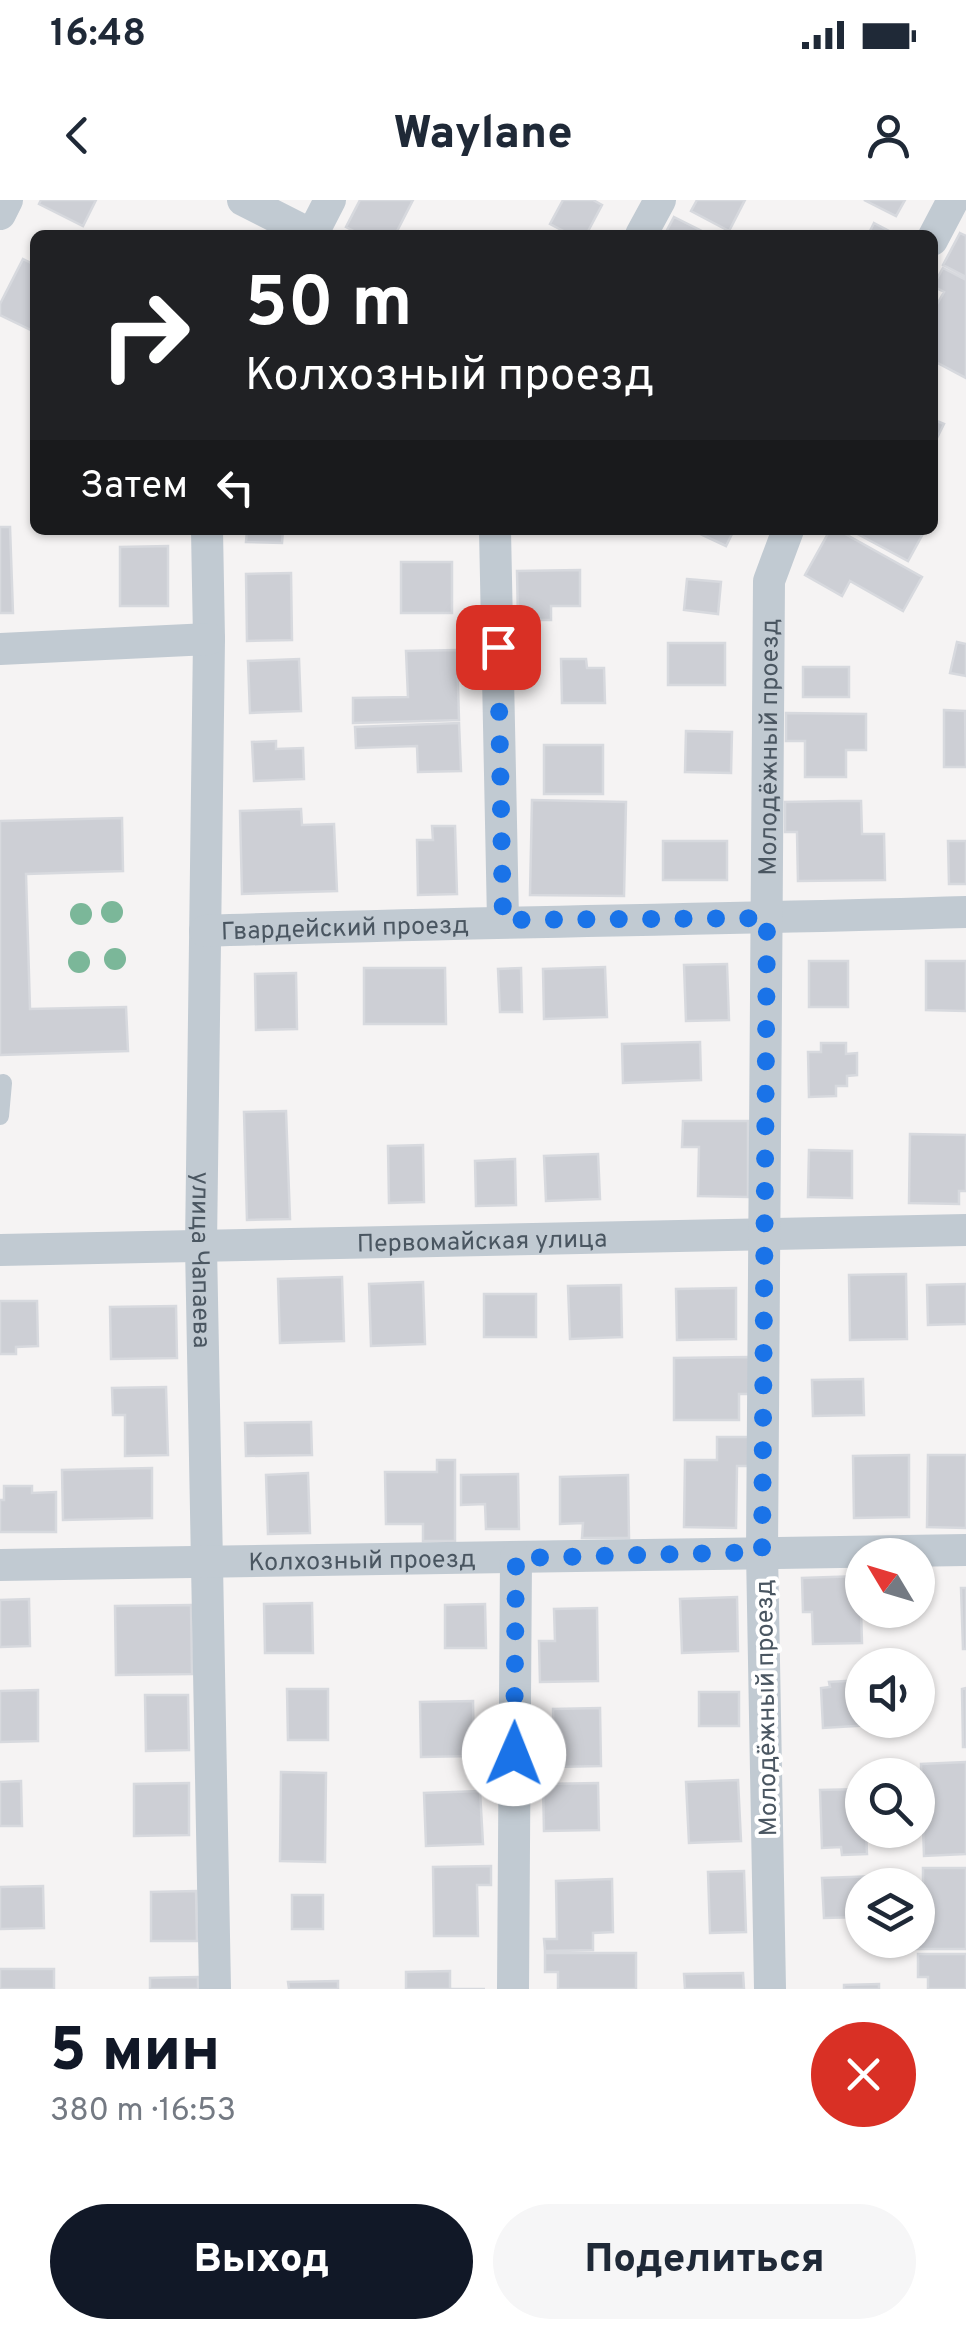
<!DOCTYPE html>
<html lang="ru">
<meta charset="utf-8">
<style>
body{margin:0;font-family:Overpass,sans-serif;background:#f6f6f7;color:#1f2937;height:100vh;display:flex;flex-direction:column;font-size:38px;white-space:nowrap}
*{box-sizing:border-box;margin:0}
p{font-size:32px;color:#747a83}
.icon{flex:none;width:55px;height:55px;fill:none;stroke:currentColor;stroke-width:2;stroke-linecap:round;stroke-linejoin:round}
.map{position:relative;height:1789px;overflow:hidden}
.sheet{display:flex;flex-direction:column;background:#fff;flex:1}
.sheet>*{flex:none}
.banner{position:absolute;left:30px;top:30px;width:908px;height:305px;border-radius:15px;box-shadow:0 2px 8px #0004;background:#202124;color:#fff;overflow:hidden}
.needle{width:65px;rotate:308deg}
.controls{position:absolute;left:845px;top:1338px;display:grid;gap:20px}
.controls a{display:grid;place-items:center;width:90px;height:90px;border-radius:50%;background:#fff;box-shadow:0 2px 8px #0004;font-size:50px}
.pin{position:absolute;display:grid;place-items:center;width:85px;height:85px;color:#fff;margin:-42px;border-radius:20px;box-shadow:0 5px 15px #0006}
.me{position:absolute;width:110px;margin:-55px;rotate:1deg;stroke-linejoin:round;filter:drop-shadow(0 0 8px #0008)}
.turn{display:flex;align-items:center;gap:35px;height:210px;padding:0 50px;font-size:45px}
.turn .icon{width:130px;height:130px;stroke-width:2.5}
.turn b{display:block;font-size:70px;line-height:85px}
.then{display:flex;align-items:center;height:95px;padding:0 50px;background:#0003;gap:20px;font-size:38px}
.round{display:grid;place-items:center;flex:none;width:105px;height:105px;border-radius:52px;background:#f6f6f7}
.summary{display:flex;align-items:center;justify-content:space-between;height:170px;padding:0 50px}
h1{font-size:60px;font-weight:800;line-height:75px;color:#111827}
.primary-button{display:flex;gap:20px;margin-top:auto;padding:20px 50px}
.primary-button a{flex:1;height:115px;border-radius:60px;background:#111827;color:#fff;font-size:40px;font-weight:800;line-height:115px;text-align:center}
.primary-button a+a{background:#f6f6f7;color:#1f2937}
.status{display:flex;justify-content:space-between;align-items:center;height:70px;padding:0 50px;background:#fff;direction:ltr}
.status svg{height:28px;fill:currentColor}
header{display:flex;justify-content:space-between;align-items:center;height:130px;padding:0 50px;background:#fff;font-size:45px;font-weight:800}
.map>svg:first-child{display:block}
</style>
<div class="status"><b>16:48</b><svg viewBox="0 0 49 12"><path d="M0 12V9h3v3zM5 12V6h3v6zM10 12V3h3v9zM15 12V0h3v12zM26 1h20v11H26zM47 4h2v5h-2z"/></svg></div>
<header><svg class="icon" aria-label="back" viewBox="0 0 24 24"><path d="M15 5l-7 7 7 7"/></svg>Waylane<svg class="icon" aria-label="person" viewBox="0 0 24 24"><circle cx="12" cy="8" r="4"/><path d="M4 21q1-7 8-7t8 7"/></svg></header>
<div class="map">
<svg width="966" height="1789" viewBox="0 0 966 1789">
<rect width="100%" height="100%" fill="#f5f3f3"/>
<!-- building -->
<path fill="#cdcfd5" stroke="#d7d9de" stroke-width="2.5" d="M41,0H96L83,26L39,4Z
M360,0H413L395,35H361L346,27Z
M563,0H593L602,5L586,35H571L550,24Z
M697,0H745L729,31L691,11Z
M864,0H905L896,16Z
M674,17L710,35H672L666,32Z
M874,23L897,35H868Z
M960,33L966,36V77L943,65Z
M23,59L35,65V132L0,115V104Z
M943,68L966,80V178L932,160V113L944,92L933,86Z
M932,219L944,224L932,248Z
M0,327H10L13,413H0Z
M247,330H283L282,343L246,342Z
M692,330H734L726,346Z
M830,330H838L922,377L903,411L850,381L842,396L805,375Z
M850,330H925L908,361Z
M168,346V406H120V347Z
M401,362H452V413H401Z
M580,370V406H551V420H518L517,371Z
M291,373L292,440L247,441L246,374Z
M687,379L721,382L718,414L684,410Z
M957,442L966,444V476L950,473Z
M668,443H725V485H668Z
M457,450L459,520L353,523V498L408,497L406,451Z
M299,459L301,511L250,513L248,461Z
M561,459H586L587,468H604L605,503H562Z
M803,467H849V497H803Z
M944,510L965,511L966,567H944Z
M786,513L866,514V550H846V577H805V541H786Z
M459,523L461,571L418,572L417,546L356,548L355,527Z
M686,531L732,532L731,573L685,572Z
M276,541V549L303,548L304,579L254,581L252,542Z
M544,545H603V594H544Z
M532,600L626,602L624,696L530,695Z
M841,601H861L862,634H884L885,680L798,681L797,632H785V602Z
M301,609L302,625L334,624L337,691L242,694L240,611Z
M122,618L123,671L26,674L30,809L126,807L128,851L0,855V621Z
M432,626H455L457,694L418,695L417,640H433Z
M663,641H727V680H663Z
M948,641H966V684H949Z
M809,761H848V807H809Z
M926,761H966V811L926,810Z
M727,764L729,820L686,821L684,765Z
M605,767L607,817L544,819L543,769Z
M364,768H445L446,824H364Z
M521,768L522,812H500L498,769Z
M296,773L297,829L256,830L255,774Z
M700,842L701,880L623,883L622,844Z
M821,843H846V854L857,853V875L847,876V886H836V896L809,897L808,852H821Z
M286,911L290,1019L247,1020L244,912Z
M683,921H748V997L698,996L699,947H682Z
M910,934L966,935V991H959V1004L909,1003Z
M423,945L424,1002L389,1003L388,946Z
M809,950L852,951V998L808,997Z
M598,954L600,999L546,1001L544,956Z
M515,959L516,1005L476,1006L475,961Z
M906,1074L907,1139L850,1140L849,1075Z
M342,1077L344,1141L280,1143L278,1079Z
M423,1082L425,1144L371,1146L369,1084Z
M966,1084V1124L928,1125L927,1085Z
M621,1085L622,1137L570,1139L568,1086Z
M736,1088V1139L677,1140L676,1089Z
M484,1094H536V1137H484Z
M0,1101H37L38,1146L16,1147V1154H0Z
M176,1106L177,1158L111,1159L110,1107Z
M749,1157L750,1194H739V1220H674V1158Z
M863,1179L864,1215L813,1216L812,1180Z
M166,1187L168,1255L125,1256V1215H113L112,1188Z
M311,1222L312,1255L246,1256L245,1223Z
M717,1237H753L752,1266H737L736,1328L684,1327L685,1260H717Z
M909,1255V1317L854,1318L853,1256Z
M928,1255H966V1328L927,1327Z
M437,1260H455V1341H423V1324H386L385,1272H437Z
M152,1268V1318L63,1320L62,1270Z
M308,1273L310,1333L268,1334L266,1275Z
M518,1274L519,1329H486L485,1304L461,1305V1275Z
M628,1275L629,1338H582L583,1323L560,1324V1277Z
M4,1286H32V1293L56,1292V1332H0V1300H4Z
M860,1376L862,1443L813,1444L812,1412H803L802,1378Z
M961,1388H966V1449H963Z
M737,1397L738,1451L682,1453L680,1399Z
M29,1399L30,1446L0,1447V1400Z
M312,1403L313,1453H265L264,1404Z
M485,1404L486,1448H445V1405Z
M191,1405L192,1474L116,1475L115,1406Z
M597,1408L598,1481L540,1482L539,1441H555L554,1409Z
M862,1480V1520H871L872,1525L823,1528L821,1488L830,1487L829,1482Z
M966,1488V1547H963L962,1489Z
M287,1489H328V1540H288Z
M38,1490V1541L0,1542V1491Z
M699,1492H739V1526H699Z
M145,1495H188L189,1550L146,1551Z
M473,1501L474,1556L421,1557L420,1502Z
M600,1508L601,1566L554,1567L553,1509Z
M966,1562V1654L924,1656L921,1564Z
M281,1572L326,1573L325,1662L280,1661Z
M738,1580L741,1641L689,1643L686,1582Z
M21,1581L22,1626H0V1582Z
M189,1583V1635L134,1636V1584Z
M598,1583L599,1630L544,1631L543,1584Z
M862,1589V1630H866L867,1654L842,1655L841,1647L822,1648L820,1590Z
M480,1591L483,1644L426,1646L424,1593Z
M491,1666V1685H477L478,1736H434L433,1667Z
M923,1668H966V1749H916L918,1712H923Z
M744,1671L746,1732L710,1733L708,1672Z
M878,1676L879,1685H862V1717L824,1718L822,1678Z
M612,1679L613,1732L593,1733V1750L545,1751L544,1739H557L556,1681Z
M43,1686L44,1728L0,1729V1687Z
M196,1691L197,1741H151V1692Z
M292,1695H323V1729H292Z
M545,1753H636V1789H558V1772H545Z
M918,1754H966V1789H928V1777H918Z
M0,1769H54V1789H0Z
M450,1771V1789H485H406V1772Z
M743,1773L744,1789H685L684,1774Z
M198,1777V1789H150V1778Z
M338,1781V1789H289L288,1782Z
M879,1784V1789H844V1785Z"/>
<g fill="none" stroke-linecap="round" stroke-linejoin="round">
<!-- lane -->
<path stroke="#c1cad2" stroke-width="18" d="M0,916L3,883"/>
<!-- street -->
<g stroke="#c1cad2" stroke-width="32">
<path d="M243,0L312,35L330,0"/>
<path d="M0,14L7,0"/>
<path d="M641,35L660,0"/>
<path d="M932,40L953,0"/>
<path id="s1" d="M207,330L209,439L201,1046L215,1789"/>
<path d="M495,330L503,720"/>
<path d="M0,449L209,439"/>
<path id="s2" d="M205,731C459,722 712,720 966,712"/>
<path id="s3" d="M0,1050L966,1030"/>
<path id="s4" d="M0,1365L966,1350"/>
<path d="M513,1789L516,1358"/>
<path id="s5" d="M770,1789L762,1352L769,381L788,330"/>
</g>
</g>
<!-- trees -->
<g fill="#7bb799">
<circle cx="112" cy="712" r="11"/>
<circle cx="81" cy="714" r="11"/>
<circle cx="115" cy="759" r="11"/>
<circle cx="79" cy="762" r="11"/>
</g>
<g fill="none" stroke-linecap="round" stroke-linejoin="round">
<!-- route -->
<path stroke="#1a73e8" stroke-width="18" stroke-dasharray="0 32.4" d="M498,447L503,720L767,718L762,1352L516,1358L514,1554"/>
</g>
<g text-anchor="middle" stroke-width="8" stroke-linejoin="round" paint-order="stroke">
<!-- street labels -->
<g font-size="25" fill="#4a5661" stroke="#fff">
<text dy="9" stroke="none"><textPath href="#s5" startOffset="1242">Молодёжный проезд</textPath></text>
<text dy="9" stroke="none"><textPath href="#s2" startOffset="140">Гвардейский проезд</textPath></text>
<text dy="9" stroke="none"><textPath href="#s3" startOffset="482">Первомайская улица</textPath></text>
<text dy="9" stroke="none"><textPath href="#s1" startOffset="730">улица Чапаева</textPath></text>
<text dy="9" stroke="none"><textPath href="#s4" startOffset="362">Колхозный проезд</textPath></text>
<text transform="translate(765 1508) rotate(-91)" y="9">Молодёжный проезд</text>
</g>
</g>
</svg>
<div class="controls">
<a><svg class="needle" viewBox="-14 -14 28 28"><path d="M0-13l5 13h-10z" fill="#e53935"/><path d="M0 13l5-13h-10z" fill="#747a83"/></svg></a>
<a><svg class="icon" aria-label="sound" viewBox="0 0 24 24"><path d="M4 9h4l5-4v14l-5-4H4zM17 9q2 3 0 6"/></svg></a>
<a><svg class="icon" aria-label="search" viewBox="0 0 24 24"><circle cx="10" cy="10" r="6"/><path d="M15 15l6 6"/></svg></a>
<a><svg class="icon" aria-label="layers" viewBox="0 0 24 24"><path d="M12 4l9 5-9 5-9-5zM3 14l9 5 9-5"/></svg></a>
</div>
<div class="pin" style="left:498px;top:447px;background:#d93025"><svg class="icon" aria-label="arrive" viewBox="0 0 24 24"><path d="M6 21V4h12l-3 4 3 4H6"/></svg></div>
<svg class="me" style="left:514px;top:1554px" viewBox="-20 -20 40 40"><circle r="19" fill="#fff"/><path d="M0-13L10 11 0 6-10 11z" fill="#1a73e8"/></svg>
<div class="banner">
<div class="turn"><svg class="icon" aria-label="right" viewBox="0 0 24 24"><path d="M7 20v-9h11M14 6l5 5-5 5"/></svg><div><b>50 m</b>Колхозный проезд</div></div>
<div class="then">Затем<svg class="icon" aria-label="left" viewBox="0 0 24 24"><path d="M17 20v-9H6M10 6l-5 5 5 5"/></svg></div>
</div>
</div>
<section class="sheet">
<div class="summary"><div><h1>5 мин</h1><p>380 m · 16:53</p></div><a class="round" style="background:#d93025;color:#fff"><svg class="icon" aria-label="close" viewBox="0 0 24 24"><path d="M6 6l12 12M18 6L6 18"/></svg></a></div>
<div class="primary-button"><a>Выход</a><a>Поделиться</a></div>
</section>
